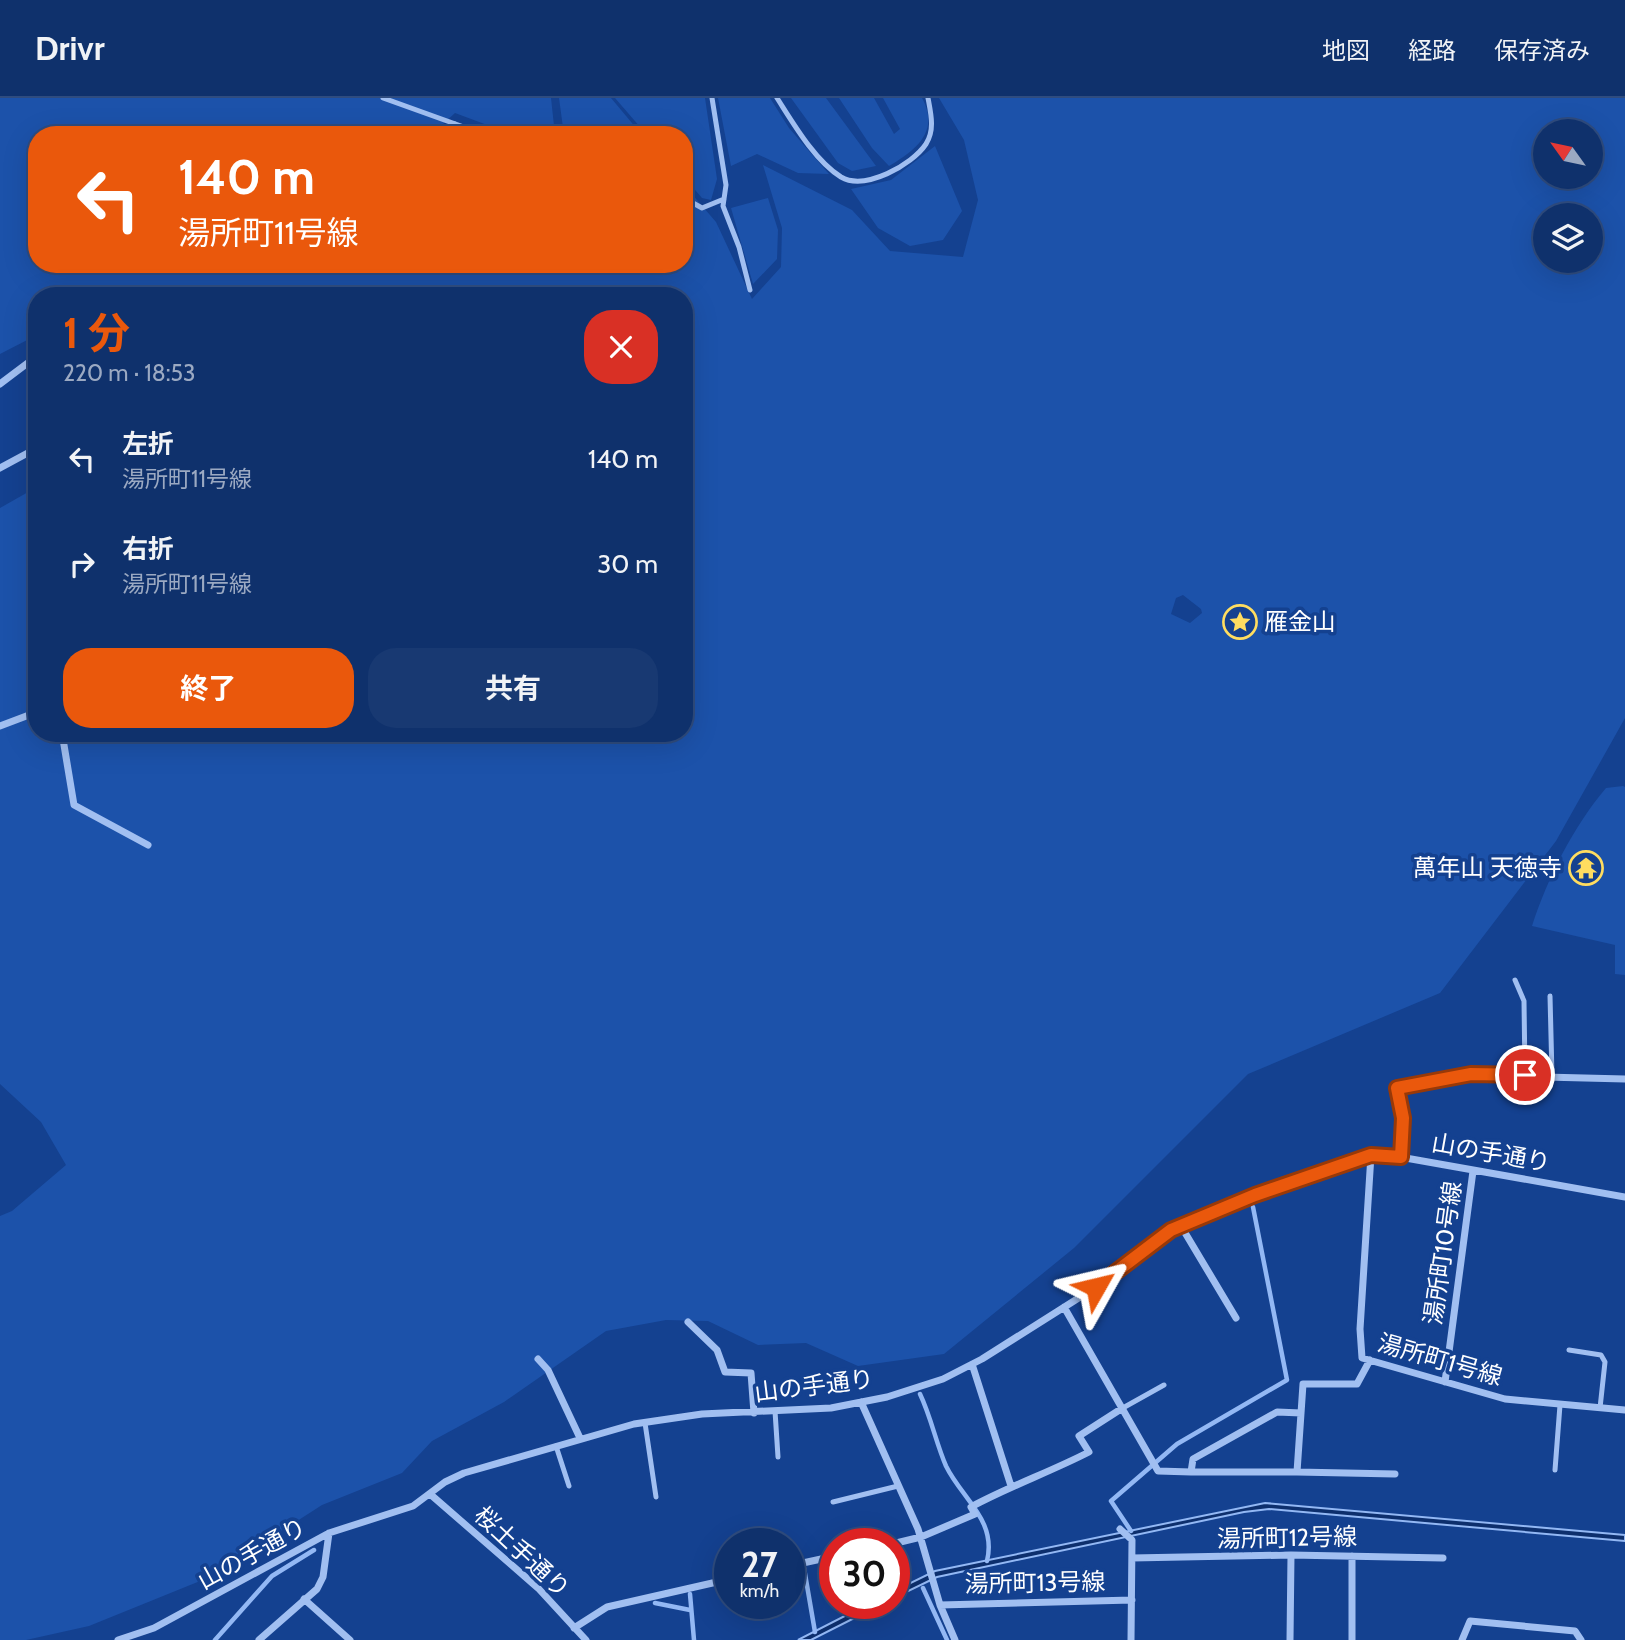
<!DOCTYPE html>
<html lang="ja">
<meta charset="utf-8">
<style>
body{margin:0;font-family:Cabin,"Noto Sans JP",sans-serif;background:#183972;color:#f1f3f6;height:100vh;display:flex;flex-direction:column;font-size:26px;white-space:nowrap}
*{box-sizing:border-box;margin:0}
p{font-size:23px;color:#9ba9c2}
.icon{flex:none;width:38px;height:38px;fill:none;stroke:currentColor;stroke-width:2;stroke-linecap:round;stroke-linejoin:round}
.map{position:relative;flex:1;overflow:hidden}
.drawer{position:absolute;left:28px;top:189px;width:665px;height:455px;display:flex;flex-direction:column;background:#0f316c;border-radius:28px;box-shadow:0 7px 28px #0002,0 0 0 2px #2f4c7f}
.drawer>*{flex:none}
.banner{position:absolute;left:28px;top:28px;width:665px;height:147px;border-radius:28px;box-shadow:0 7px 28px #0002,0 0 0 2px #2f4c7f;background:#ea580c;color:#fff;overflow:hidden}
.needle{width:46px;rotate:303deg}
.tools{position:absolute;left:1533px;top:21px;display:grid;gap:14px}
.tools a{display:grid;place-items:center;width:70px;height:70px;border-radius:50%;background:#0f316c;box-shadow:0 7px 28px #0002,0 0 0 2px #2f4c7f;font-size:35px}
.speed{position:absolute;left:714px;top:1430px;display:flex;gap:14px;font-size:35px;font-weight:700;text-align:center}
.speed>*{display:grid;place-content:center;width:91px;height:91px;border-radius:50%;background:#0f316c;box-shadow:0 7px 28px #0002,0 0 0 2px #2f4c7f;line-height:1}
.speed small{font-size:18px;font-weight:400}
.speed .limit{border:10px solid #d22;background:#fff;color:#111}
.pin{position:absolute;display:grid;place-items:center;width:60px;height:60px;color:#fff;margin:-30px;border:4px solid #fff;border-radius:50%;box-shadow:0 2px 7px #0007}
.me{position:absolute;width:77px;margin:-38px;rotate:53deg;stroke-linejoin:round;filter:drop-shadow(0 0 5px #0008)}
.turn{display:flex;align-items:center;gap:24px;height:147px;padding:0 35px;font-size:32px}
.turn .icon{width:91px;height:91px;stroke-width:2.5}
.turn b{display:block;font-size:49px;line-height:60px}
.round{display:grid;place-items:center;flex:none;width:74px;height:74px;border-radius:28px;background:#183972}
.head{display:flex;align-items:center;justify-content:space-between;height:119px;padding:0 35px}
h1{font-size:42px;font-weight:700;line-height:52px;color:#ea580c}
.primary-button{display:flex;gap:14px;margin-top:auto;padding:14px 35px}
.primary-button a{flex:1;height:80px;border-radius:28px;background:#ea580c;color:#fff;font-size:28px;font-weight:700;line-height:80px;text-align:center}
.primary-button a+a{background:#183972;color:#f1f3f6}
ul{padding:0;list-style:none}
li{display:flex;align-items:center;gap:21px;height:105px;padding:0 35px}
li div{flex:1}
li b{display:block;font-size:26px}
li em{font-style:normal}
header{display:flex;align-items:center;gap:42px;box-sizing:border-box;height:98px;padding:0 35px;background:#0f316c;border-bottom:2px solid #2f4c7f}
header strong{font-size:33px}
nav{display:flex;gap:38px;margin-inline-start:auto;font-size:24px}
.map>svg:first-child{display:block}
</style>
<header>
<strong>Drivr</strong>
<nav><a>地図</a><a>経路</a><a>保存済み</a></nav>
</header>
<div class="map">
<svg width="1625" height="1542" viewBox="0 0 1625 1542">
<rect width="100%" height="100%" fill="#144190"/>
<!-- green -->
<path fill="#1c52aa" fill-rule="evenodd" d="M0,0H551L555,37H514L455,15L431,37H37V166H684V87L716,124L752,201L781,169L782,130L763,67L852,112L890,153L963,159L978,102L964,42L939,0H1625V620L1556,743L1440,895L1248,976L1074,1150L944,1256L858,1268L806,1245L758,1247L708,1223L666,1222L606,1233L504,1304L432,1343L402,1375L322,1407L210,1479L89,1528L26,1542H0V1118L12,1113L66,1067L41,1024L0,986V410L37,389V635H684V198H37V237L0,256ZM1545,33H1591V79H1545ZM1545,117H1591V163H1545ZM1183,497L1201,511L1202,515L1190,525L1171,516L1176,500Z
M559,0H611L642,37H564Z
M615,0H705L717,81L711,102L702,100L684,79V37H647Z
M718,0H770L789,30L829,76L798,75L757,56L731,68Z
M791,0H826L876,68L852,73L838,65Z
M839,0H874L894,36L900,31L883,0H922C941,34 914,53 889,68L872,50Z
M935,48L962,113L943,142L910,148L878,130L851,91L891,82Z
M768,100L778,132L777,161L753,186L731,110Z
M1623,688L1625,689V877L1615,876V847L1532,828C1548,779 1573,729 1606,690Z"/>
<!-- water -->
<path fill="#0d2f6d" stroke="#93b8f4" stroke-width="2" d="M1265,1405L1625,1437V1443L1269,1411L1244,1414L937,1479L894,1500V1493L935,1473Z
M870,1505H884L811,1542H798Z"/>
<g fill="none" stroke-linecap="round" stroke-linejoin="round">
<!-- stream -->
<path stroke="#93b8f4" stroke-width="4.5" d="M920,1296C931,1319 936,1345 946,1368C962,1401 997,1422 987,1463
M1131,1433L1111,1403L1177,1346L1287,1282L1253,1109
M804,1470L815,1534
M923,1490L947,1542
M690,1496L694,1542
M655,1505L690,1512
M215,1542L272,1478L314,1452"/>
<!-- service -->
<path stroke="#a1bff1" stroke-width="5" d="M383,0L486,37
M712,0L726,87L723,108L739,149L750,192
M777,0C793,25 815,63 841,79C865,93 912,67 926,46C935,32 931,16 928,0
M455,26L464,37
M684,100L702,110L724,101
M1515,882L1524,903L1525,977
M1550,898L1552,977
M1569,1252L1601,1257L1605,1264L1600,1310
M1121,1311L1164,1287
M775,1313L778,1359
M645,1325L656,1399
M556,1348L569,1388
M1555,1372L1560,1307
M833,1404L898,1388"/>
<!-- minor -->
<path stroke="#a1bff1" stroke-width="7" d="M0,286L37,258
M0,370L37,350
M0,628L37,614
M62,635L74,707L148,747
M1371,1057L1360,1231L1362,1260L1505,1301L1625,1312
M1400,1059L1403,1020L1397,990L1471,977L1625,981
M1181,1128L1236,1220
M1064,1209L1158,1373L1191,1374
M688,1224L717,1252L725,1274L751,1275L754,1315
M538,1261L548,1272L580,1340
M972,1266L1011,1388
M1445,1284L1473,1073
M861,1304L918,1431L940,1507L955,1542
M1301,1315L1277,1314L1193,1361L1191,1374H1297L1303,1286H1357L1370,1262
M1297,1374L1395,1376
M430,1396L538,1490L586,1542
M1120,1431L1132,1442L1131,1542
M892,1446L921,1439L975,1416L971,1409C1010,1388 1050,1374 1089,1354L1079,1338L1121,1311
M1352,1458V1542
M1132,1460L1291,1457L1443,1460
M789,1468L835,1458
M304,1501L350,1542
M940,1507L1132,1502
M574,1530L607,1509L730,1481
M118,1542L154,1530L329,1435L413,1408L445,1384L464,1375L634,1326L702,1316L831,1310L887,1299L943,1281L982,1261L1096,1189L1171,1132L1255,1097L1371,1057L1400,1059L1625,1099
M259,1542L317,1491L323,1479L329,1435
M1290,1542L1291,1457
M1462,1542L1470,1523L1575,1533L1581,1542"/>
</g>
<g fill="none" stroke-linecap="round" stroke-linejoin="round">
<!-- route casing -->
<g stroke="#983908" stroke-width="18">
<path id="route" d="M1096,1189L1171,1132L1255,1097L1371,1057L1401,1059L1403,1020L1397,990L1471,976L1525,977"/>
</g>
<!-- route -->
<use href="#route" stroke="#ea580c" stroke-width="12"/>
</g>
<!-- icons -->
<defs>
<g id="sight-ring" transform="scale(1.75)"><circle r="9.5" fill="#144190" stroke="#ffdd60" stroke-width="1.5"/><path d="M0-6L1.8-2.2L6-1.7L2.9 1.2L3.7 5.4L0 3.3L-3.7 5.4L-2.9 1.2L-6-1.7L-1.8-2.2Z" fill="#ffdd60"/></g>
<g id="temple-ring" transform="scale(1.75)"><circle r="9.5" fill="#144190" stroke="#ffdd60" stroke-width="1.5"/><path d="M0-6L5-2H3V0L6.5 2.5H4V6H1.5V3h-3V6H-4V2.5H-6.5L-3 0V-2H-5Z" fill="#ffdd60"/></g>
</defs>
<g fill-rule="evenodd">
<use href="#sight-ring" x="1240" y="524"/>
<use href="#temple-ring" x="1586" y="770"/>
</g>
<g text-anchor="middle" stroke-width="7" stroke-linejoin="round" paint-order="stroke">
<!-- poi labels -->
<g font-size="24" fill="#fff" stroke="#144190" text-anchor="start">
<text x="1264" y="532">雁金山</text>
<text x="1562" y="778" text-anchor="end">萬年山 天徳寺</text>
</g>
<!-- street labels -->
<g font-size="24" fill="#fff" stroke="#144190">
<text transform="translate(1491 1055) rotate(10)" y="8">山の手通り</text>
<text transform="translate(1443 1155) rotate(-82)" y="8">湯所町10号線</text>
<text transform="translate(1440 1262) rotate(16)" y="8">湯所町1号線</text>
<text transform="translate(814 1288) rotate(-7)" y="8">山の手通り</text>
<text transform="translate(1287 1440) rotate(-1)" y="8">湯所町12号線</text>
<text transform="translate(522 1454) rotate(43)" y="8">桜土手通り</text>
<text transform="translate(252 1456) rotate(-29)" y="8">山の手通り</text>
<text transform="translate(1035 1485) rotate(-1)" y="8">湯所町13号線</text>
</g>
</g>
</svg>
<div class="tools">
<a><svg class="needle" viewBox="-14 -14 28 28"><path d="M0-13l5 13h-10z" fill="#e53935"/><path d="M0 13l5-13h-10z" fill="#9ba9c2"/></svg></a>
<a><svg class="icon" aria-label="layers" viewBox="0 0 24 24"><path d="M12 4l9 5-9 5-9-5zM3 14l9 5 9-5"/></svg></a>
</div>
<div class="speed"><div>27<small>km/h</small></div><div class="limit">30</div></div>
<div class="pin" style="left:1525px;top:977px;background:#d93025"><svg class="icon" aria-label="arrive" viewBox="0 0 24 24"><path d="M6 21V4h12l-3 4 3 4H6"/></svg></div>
<svg class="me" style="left:1096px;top:1189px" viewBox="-20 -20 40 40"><path d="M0-17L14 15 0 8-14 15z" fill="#ea580c" stroke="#fff" stroke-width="4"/></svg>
<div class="banner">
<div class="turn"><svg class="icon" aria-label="left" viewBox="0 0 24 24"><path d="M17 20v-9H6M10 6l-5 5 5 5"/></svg><div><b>140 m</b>湯所町11号線</div></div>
</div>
<section class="drawer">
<div class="head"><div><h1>1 分</h1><p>220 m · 18:53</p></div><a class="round" style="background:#d93025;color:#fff"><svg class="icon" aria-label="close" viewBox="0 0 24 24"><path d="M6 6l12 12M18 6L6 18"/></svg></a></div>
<ul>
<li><svg class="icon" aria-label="left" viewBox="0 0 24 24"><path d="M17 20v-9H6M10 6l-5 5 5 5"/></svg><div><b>左折</b><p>湯所町11号線</p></div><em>140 m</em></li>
<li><svg class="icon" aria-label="right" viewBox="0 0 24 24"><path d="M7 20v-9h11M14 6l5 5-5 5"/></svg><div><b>右折</b><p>湯所町11号線</p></div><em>30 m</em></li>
</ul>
<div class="primary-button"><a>終了</a><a>共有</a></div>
</section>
</div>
